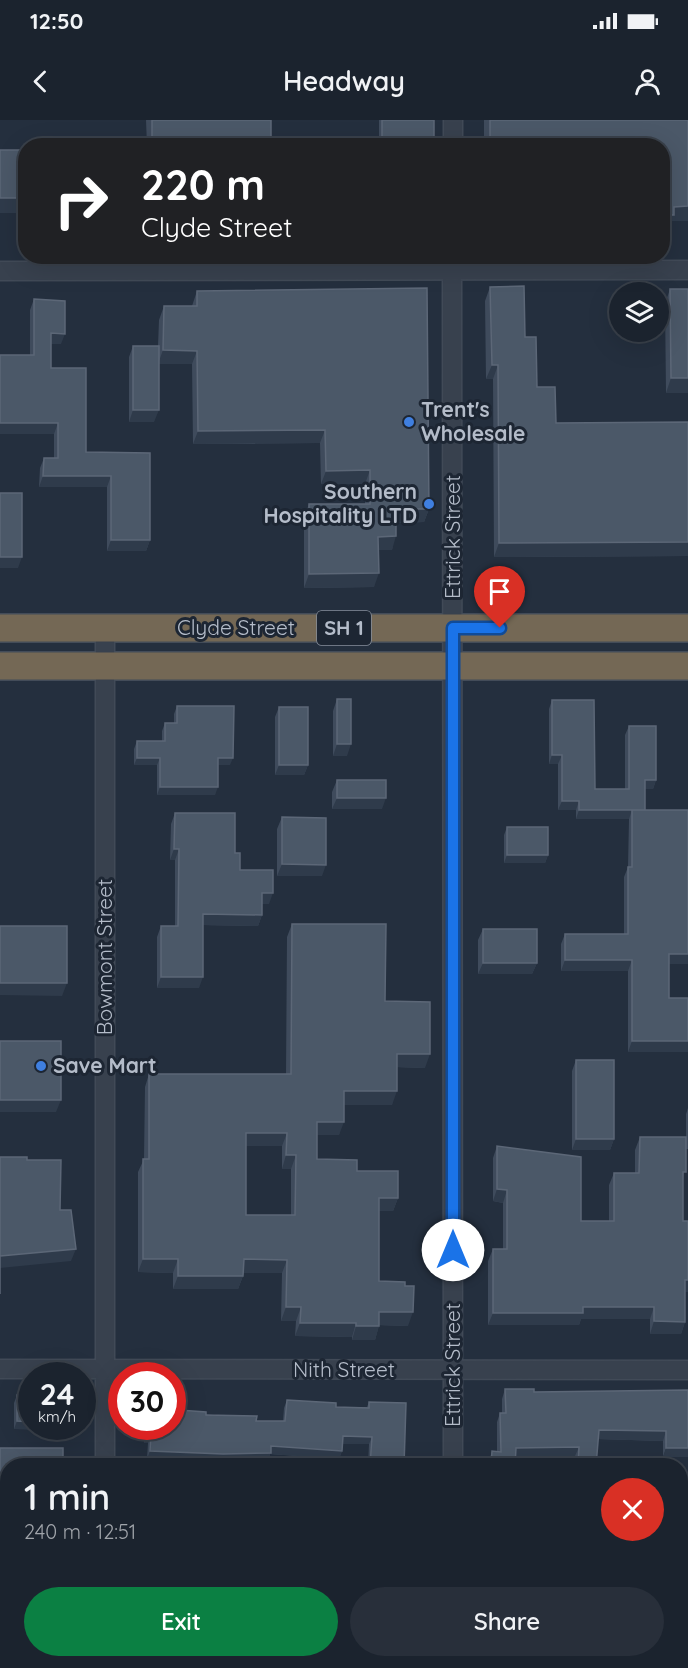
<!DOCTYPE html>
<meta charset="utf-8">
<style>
body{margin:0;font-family:Quicksand,sans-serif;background:#282f3a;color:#f1f3f6;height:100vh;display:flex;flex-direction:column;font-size:22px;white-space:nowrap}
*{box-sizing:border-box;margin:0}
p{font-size:20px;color:#a0a4aa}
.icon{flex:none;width:33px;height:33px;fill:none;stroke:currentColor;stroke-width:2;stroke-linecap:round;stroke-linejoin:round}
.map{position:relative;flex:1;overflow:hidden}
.drawer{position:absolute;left:0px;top:1338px;width:688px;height:210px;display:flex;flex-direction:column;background:#1b232e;border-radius:24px 24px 0 0;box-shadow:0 6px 24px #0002,0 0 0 2px #39404a}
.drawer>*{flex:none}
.hud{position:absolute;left:18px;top:18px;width:652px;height:126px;border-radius:24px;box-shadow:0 6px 24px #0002,0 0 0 2px #39404a;background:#202124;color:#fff;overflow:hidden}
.buttons{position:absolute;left:609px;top:162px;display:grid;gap:12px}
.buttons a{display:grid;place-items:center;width:60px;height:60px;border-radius:50%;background:#1b232e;box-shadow:0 6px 24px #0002,0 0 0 2px #39404a;font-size:30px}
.speed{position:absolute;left:18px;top:1242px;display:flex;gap:12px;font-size:30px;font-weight:700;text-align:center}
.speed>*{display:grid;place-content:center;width:78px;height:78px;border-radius:50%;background:#1b232e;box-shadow:0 6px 24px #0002,0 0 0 2px #39404a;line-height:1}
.speed small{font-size:15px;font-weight:400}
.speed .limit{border:9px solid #d22;background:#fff;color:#111}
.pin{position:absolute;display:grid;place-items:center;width:51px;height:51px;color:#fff;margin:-62px -26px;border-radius:50% 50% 50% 0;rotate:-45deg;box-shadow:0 0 6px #0007}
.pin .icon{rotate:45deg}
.me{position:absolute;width:66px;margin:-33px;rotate:0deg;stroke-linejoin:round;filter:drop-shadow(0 0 4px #0008)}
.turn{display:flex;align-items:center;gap:21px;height:126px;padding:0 24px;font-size:27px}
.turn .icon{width:78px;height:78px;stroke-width:2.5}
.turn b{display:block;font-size:42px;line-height:51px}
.round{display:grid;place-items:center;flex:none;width:63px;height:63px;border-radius:32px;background:#282f3a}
.overview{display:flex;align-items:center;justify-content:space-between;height:102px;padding:0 24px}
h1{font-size:36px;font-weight:600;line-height:45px}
.button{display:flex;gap:12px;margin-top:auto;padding:12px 24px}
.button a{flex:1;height:69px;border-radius:36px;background:#0b8043;color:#fff;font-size:24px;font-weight:600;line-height:69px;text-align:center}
.button a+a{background:#282f3a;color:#f1f3f6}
.status{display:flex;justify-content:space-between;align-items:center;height:42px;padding:0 30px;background:#1b232e;direction:ltr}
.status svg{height:16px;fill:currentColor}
header{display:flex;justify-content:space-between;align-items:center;height:78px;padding:0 24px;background:#1b232e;font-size:27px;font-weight:600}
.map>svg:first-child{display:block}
</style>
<div class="status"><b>12:50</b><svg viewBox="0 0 49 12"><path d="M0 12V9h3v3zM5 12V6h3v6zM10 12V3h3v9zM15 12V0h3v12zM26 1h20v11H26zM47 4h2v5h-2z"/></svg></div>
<header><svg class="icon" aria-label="back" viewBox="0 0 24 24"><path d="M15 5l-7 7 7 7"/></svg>Headway<svg class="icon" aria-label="person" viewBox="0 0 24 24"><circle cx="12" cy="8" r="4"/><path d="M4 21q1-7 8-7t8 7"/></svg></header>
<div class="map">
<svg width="688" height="1548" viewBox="0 0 688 1548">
<rect width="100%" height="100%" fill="#242f3e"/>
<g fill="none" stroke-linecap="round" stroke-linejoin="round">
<!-- minor casing -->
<g stroke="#414a57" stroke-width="21">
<path id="minor" d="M453,0V26
M452,136L453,1346
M0,151L688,150
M105,508V1346
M0,1249L688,1250
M106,1540V1548
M453,1540V1548"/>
</g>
<!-- highway casing -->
<g stroke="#434c59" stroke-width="30">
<path id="highway" d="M0,508H688
M0,546H688"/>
</g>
<!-- minor -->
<use href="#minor" stroke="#38414e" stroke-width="18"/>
<!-- highway -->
<use href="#highway" stroke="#746855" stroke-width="27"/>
</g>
<!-- wall -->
<path fill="#3f4b5c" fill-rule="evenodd" d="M146,0H271V26H147Z
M379,0H434V26H379Z
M484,0H688V101H672L669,109H663V26H484Z
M490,167L525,217L537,267L556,303L688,302V436L494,437L493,259H486L485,181Z
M670,169H688V273H666L665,184Z
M197,171L429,389L424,402L396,403L392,430H378L374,467L304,468V398L309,384H365V364H321L320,323L193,324L192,244H159L154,302H129V237L133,226H158L159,200L164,186H192Z
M34,179L61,224H51V248L86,332L150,333V420L146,431H107V367H39L40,348L44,338H54V314L30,235V190Z
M337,579L347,636H333V591Z
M552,580L595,669H625V615L629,606L656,660L653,669H645L644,690L688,844H669V878L688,932H628V851H561V824L565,814H624V757L628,747L629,699H576V690H558V644H549V589Z
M177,586L230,645H218L215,675H157V645H134V629L137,621H162V611L165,603H174V594Z
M279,587L308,645L304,655H275V597Z
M337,660L382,689H332V672Z
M175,693L235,733L240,750L269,784H262V795L258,806L203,805L199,868H157V817L161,806H175V740H170L171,704Z
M282,697L322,756H277V709Z
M507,707L548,735L545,743H504V715Z
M292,804L385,881L425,948L397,947L392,985H344L339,1015H317V1039L357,1051L398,1078L393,1091H379V1161L408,1206L379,1205L375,1220H352V1217L295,1216L296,1201H281L282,1153H243V1156L238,1169H173V1153L138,1152V1052L144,1039L145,967L149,954H286L287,817ZM246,1026H282V1049H291V1095H246Z
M483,809L537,843L532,854H478V820Z
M576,940L614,1019L610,1030H572V951Z
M688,988V1029H686L683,1061V1101L688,1172H685V1202L681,1214H650V1199H581L579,1205H488V1141L493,1129H503V1083L493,1081V1038L497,1026L581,1101H609V1065L614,1053H635V1030L640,1017H686V994Z
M505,1269L534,1272L688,1270L663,1337V1321L598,1319L596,1346H575V1336L515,1337V1346H488L489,1341L492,1331L497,1332V1302L500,1293H502V1279Z
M17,1275L66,1310L14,1309V1283Z
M287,1280L336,1287H367L369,1282L404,1346H368L369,1324H343L342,1331L339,1339L270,1334L268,1341L220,1342L147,1339L148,1323H144V1306H172L179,1290L256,1301H283L284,1288Z
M338,1540H387V1548H338Z
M499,1540H609V1548H499Z
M655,1540H678V1548H655Z"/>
<!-- shaded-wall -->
<path fill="#2f3b4b" d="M0,78H26V93H0Z
M688,86V101H672L669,109H663V95L674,87Z
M51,213L65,214L61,224H47Z
M163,230L197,231L192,244H158Z
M492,245H498L493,259H486Z
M671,258H688V273H666Z
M133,290H159L154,302H129Z
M0,303H58L54,314H0Z
M325,310L320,323L193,324L198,311Z
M370,350L365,364H321L326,351Z
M43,356H111L107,367H39Z
M396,389H429L424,402L392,403Z
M396,416L392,430H373L378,417Z
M111,420H150L146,431H107Z
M688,422V436L494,437L499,423Z
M0,437H22L18,448H0Z
M379,453L374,467L304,468L309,454Z
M337,624H351L347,636H333Z
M552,635H562L558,644H549Z
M137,638H160L157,645H134Z
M218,638H233L230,645H215Z
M279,645H308L304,655H275Z
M645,660H656L653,669H641Z
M160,667H218L215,675H157Z
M337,678H386L382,689H332Z
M562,681H579L576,690H558Z
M579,690H645H632L629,699H576Z
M174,729H179L175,740H170Z
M507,735H548L545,743H504Z
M282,744L326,745L322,756H277Z
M262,773H273L269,784H258Z
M203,794L262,795L258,806L199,805Z
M669,834H688V844H666Z
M565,840H632L628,851H561Z
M483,843H537L532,854H478Z
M161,857H203L199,868H157Z
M0,863H67L62,876L0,875Z
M632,921H688V932H628Z
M397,934H430L425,948L392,947Z
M344,971H397L392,985H339Z
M0,980H61L56,992H0Z
M317,1002H344L339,1015H312Z
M246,1013H287L282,1026H241Z
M576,1019H614L610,1030H572Z
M286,1035H296L291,1049H282Z
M497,1069L507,1070L503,1083L493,1081Z
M379,1078H398L393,1091H375Z
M76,1129L71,1141L0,1148V1136Z
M143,1139H178L173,1153L138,1152Z
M244,1139L287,1140L282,1153H239Z
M178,1156H243L238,1169H173Z
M685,1160H688V1172H681Z
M286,1187H301L296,1201H281Z
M583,1187H654L650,1199H581L579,1205H488L493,1193Z
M379,1192H413L408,1206L375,1205Z
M654,1201L685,1202L681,1214H650Z
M300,1203H356L352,1217L295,1216Z
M356,1206H379L375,1220H352Z
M17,1301L32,1302V1306H67L66,1310L14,1309Z
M599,1310L666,1311L663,1321L596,1319Z
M146,1315H151L148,1323H144Z
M343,1316L372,1317L369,1324H340Z
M271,1326L342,1331L339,1339L270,1334L268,1341L220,1342L147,1339L150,1331Z
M579,1327L575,1336L512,1337L516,1328Z
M666,1328H688V1337H663Z
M0,1357H8V1368H0Z
M681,1409H688V1419H681Z
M0,1503H6L3,1511H0Z
M150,1540H248L247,1541Z
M340,1546L376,1548H340Z"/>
<!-- building -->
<path fill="#4b5868" stroke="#5c6777" stroke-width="1.5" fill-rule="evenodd" d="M152,0H271V26H152Z
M382,0H434V26H382Z
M490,0H688V86L674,87V95H663V26H490Z
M0,30H26V78H0Z
M524,166L525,217H536L537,267H555L556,303L688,302V422L499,423L498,245H492L490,167Z
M427,168L429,389H396V416L378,417L379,453L309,454V384H370V350L326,351L325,310L198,311L197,231L163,230L164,186H197V171Z
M670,169H688V258H671Z
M34,179L65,181V214L51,213V248H86V332L150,333V420H111V356H43L44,338H58V303H0V235H34Z
M133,226H159V290H133Z
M0,373H22V437H0Z
M337,579H351V624H337Z
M552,580H594L595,669H629V606H656V660H645V690H579V681H562V635H552Z
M177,586H234L233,638H218V667H160V638H137V621H165V603H177Z
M279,587H308V645H279Z
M337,660H386V678H337Z
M632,690H688V834H669V878H688V921H632V840H565V814H628V747H632Z
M175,693H235V733H240V750H273V773H262V795L203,794V857H161V806H178L179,729H174Z
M282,697L326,698V745L282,744Z
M507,707H548V735H507Z
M292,804H386L385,881L430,882V934H397V971H344V1002H317V1039L357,1040V1051H398V1078H379V1161L405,1162V1166H414L413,1192H379V1206H356V1203H300L301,1187H286L287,1140L244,1139L243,1156H178V1139H143V1039H149V954H291ZM246,1013H287L286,1035H296L295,1095H246Z
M0,806H67V863H0Z
M483,809H537V843H483Z
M0,921H61V980H0Z
M576,940H614V1019H576Z
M640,1017H686V1052H683V1101H688V1160H685V1202L654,1201V1187H583V1193H493V1129H507V1070L497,1069V1026L581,1037V1101H614V1053H639Z
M0,1037H27V1040H61L60,1090H71L76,1129L0,1136V1174Z
M505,1269H534V1272L688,1270V1328H666V1311L599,1310L596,1346H578L579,1327L516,1328L515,1346H491L492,1331L501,1332L500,1293H506Z
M17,1275H32V1302L17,1301Z
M287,1280L336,1283V1287L369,1288V1282L406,1283L404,1346H370L372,1317L343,1316L342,1331L271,1326V1333L223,1334L150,1331L151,1315H146L147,1306H172V1287H179V1290L206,1292V1295L257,1296L256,1301H285Z
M0,1328H63V1346H8V1357H0Z
M681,1373H688V1409H681Z
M0,1482H6V1503H0Z
M341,1540H387V1548L340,1546Z
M503,1540H609V1548H503Z
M659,1540H678V1548H659Z
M314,1545H334V1548H314Z"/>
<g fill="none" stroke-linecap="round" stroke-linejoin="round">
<!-- route casing -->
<g stroke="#114b97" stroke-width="15">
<path id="route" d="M453,1130V508H500"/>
</g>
<!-- route -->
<use href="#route" stroke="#1a73e8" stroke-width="10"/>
</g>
<!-- markers -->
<g fill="#3f7fe0" stroke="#1d2633" stroke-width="2">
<circle cx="409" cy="302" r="6"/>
<circle cx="429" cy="384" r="6"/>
<circle cx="41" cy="946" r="6"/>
</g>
<g text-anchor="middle" stroke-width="6" stroke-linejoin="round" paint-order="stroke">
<!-- shield labels -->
<rect fill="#1d2633" stroke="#878f9c" stroke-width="1.5" x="317" y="491" width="54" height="34" rx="4.5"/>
<g font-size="20" font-weight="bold" fill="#b4bcc9">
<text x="344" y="515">SH 1</text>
</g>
<!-- poi labels -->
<g font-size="21" font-weight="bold" fill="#b4bcc9" stroke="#1d2633" text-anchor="start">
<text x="421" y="297">Trent's<tspan x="421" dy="24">Wholesale</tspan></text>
<text x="417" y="379" text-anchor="end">Southern<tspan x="417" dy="24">Hospitality LTD</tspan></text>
<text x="53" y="953">Save Mart</text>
</g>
<!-- street labels -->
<g font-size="21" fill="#b4bcc9" stroke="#1d2633">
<text transform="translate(453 417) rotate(-90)" y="7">Ettrick Street</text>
<text x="236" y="515">Clyde Street</text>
<text transform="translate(105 837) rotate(-90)" y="7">Bowmont Street</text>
<text transform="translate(453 1245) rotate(-90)" y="7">Ettrick Street</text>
<text x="344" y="1257">Nith Street</text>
</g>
</g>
</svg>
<div class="buttons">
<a><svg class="icon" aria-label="layers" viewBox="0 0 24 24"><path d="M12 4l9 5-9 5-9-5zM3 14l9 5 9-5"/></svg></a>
</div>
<div class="speed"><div>24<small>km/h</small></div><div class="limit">30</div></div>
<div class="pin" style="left:500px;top:508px;background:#d93025"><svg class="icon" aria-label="arrive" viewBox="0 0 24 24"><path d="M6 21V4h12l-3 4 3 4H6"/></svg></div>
<svg class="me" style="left:453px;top:1130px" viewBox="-20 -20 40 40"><circle r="19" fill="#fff"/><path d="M0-13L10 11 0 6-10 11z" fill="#1a73e8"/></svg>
<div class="hud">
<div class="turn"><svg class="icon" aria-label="right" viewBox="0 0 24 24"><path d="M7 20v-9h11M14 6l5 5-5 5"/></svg><div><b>220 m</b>Clyde Street</div></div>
</div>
<section class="drawer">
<div class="overview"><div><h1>1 min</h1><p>240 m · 12:51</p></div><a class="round" style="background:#d93025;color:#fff"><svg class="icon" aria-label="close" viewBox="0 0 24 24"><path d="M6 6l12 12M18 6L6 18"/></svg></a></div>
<div class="button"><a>Exit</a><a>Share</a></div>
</section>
</div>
